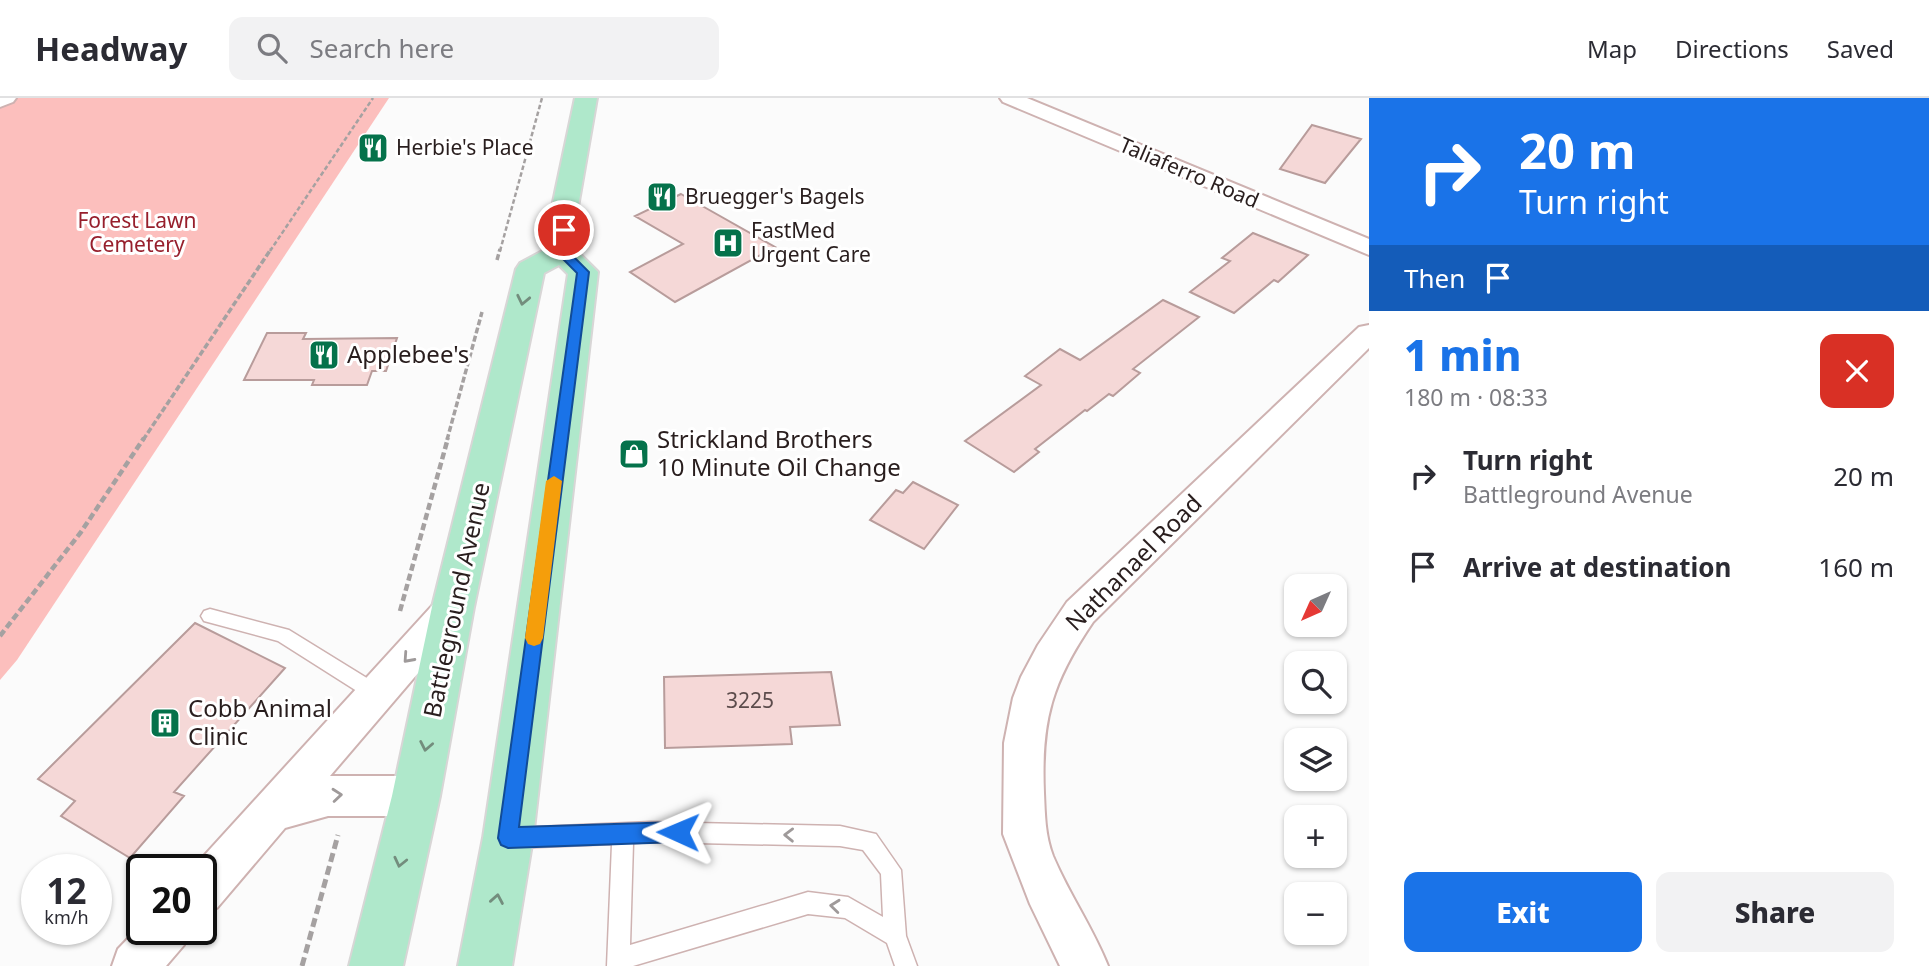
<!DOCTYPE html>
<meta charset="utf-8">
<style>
body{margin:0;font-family:"Noto Sans",sans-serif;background:#f2f2f3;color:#2b2b33;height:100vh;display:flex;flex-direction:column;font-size:26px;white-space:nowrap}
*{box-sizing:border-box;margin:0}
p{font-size:23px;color:#7c7c81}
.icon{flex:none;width:38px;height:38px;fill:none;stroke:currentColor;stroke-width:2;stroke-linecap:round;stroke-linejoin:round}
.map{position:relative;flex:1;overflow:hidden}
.side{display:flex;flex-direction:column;background:#fff;width:560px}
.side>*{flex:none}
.hud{background:#1a73e8;color:#fff;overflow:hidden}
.needle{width:46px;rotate:225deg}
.controls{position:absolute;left:1284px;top:476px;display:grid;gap:14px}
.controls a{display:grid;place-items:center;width:63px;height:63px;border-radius:14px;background:#fff;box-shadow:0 2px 5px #0004;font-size:35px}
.speed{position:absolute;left:21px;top:756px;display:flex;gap:14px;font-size:35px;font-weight:700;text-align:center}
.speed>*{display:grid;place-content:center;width:91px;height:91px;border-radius:50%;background:#fff;box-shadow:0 2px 5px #0004;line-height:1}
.speed small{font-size:18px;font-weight:400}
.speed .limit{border:4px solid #111;border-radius:10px;background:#fff;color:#111}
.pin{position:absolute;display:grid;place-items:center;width:60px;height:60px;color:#fff;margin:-30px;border:4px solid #fff;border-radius:50%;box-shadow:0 2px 7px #0007}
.me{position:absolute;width:77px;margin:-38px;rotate:271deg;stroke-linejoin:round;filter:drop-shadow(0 0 5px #0008)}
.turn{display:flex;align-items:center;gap:24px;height:147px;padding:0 35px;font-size:32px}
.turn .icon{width:91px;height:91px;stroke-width:2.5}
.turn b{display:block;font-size:49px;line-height:60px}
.then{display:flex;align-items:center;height:66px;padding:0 35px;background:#0003;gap:14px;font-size:26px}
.round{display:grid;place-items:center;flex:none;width:74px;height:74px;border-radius:14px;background:#f2f2f3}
.overview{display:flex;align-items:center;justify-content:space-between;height:119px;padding:0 35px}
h1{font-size:42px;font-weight:800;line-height:52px;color:#1a73e8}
.cta{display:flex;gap:14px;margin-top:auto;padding:14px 35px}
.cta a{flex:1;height:80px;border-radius:14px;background:#1a73e8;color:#fff;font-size:28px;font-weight:800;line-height:80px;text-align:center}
.cta a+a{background:#f2f2f3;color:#2b2b33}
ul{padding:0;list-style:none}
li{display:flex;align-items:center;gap:21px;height:91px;padding:0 35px}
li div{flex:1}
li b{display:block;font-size:26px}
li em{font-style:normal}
header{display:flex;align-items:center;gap:42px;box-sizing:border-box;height:98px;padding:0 35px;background:#fff;border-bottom:2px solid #e1e1e2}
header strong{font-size:33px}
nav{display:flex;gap:38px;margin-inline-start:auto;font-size:24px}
.search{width:490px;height:63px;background:#f2f2f3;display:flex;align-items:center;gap:18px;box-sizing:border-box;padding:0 24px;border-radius:14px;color:#7c7c81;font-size:26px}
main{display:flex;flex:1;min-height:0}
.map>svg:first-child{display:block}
</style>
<header>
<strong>Headway</strong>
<div class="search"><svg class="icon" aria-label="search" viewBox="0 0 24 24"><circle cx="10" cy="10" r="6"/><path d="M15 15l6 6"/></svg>Search here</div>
<nav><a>Map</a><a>Directions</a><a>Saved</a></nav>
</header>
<main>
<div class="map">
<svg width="1369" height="868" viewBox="0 0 1369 868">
<rect width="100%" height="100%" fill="#fbfbfb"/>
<!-- green -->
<path fill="#fcbfbd" d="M0,0H389L17,562L0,582Z"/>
<!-- building -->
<path fill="#f5d8d7" stroke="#b89c9b" stroke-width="2" d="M1312,27L1361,41L1325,85L1280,71Z
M681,96L775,149L675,204L630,174L683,146L635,118Z
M1253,135L1308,157L1278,184L1274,182L1234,215L1190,194L1230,163L1222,160Z
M1163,202L1199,219L1133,271L1140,275L1113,298L1109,296L1087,313L1085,312L1035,351L1039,354L1014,374L965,343L1041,287L1025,278L1060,251L1080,262Z
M267,235H306L303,241L397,240L386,273H372L367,287H312L314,282H244Z
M913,384L958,407L924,451L870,422L896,392L903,395Z
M195,525L285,570L174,694L184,698L130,760L61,718L75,703L38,681Z
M831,574L840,627L790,629L792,646L665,650L664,579Z"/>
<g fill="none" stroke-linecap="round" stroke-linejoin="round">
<!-- lane casing -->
<g stroke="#ceb2b1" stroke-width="3">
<path id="lane" d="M210,511L289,532L383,590L386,596L383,602L377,604L371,602L278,543L204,523L201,518L204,513Z
M651,724L840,728L876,736L901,772L906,838L917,868H895L887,845L845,820L808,816L633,868H607L612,746L513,750L506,747L503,740L506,733L513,730ZM651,744L840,748L863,752L881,776L883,819L848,799L808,794L630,847L633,745Z"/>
</g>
<!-- street casing -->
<g stroke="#ceb2b1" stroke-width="4">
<path id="street" d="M0,0H16L13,4L0,9Z
M1000,0H1027L1369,141V157L1003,4Z
M1369,227V250L1093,524C1052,584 1041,622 1044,695C1045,717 1045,737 1053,758C1069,796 1093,830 1108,868H1060L1030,806L1003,736L1004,645L1013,600L1021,579L1038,547L1067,504L1359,229Z
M453,494L466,499L471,509L466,519L330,678H416L431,684L437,698L431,712L416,718H328L285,730L217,810L201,816V772H191L440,499Z
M142,826V831H191L184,847L166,868H112L118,851Z"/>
</g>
<!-- primary casing -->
<g stroke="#d8d6d6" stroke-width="4">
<path id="primary" d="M575,0H597L578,109L576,152L598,174L533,740L512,868H458L483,740L568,176L559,167L544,175L474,509L440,698L403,868H349L392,698L432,509L516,171L520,165L548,150L552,109Z"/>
</g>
<!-- path-far3 -->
<path stroke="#a5a1a1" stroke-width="2.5" stroke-dasharray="4.5 2.5" stroke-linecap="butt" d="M270,153L373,0
M500,153L542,0"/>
<!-- path-far2 -->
<path stroke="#a5a1a1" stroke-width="3.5" stroke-dasharray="6 2.5" stroke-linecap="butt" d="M497,162L500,151
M143,342L271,151
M447,342L482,214"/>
<!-- path-far1 -->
<path stroke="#a5a1a1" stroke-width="4.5" stroke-dasharray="7 3.5" stroke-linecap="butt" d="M400,513L448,340
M0,538L81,434L144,340"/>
<!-- path -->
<path stroke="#a5a1a1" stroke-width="5" stroke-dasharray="9 4.5" stroke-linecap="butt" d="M302,868L338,737"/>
<!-- lane -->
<use href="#lane" fill="#fff" fill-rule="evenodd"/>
<!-- street -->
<use href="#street" fill="#fff" fill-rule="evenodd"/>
<!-- primary -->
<use href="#primary" fill="#afe8cb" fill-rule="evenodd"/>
</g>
<!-- one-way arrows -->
<defs><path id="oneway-chevron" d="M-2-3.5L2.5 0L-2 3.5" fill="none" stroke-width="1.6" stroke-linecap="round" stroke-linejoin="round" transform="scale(1.75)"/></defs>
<g stroke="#738d7d">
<use href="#oneway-chevron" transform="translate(523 202) rotate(102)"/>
<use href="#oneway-chevron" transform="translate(426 648) rotate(101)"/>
<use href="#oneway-chevron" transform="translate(400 764) rotate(103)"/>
<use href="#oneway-chevron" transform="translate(497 801) rotate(-80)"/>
</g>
<g stroke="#9f9a9a">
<use href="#oneway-chevron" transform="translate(408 560) rotate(132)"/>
<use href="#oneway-chevron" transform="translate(337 697) rotate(-5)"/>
<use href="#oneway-chevron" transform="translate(789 737) rotate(-179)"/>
<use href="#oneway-chevron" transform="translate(835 808) rotate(-174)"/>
</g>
<!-- route -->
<path fill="#1a73e8" stroke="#114b97" stroke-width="2" d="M560,129L569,132L568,153L589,174L519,729L678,724L685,727L688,734L685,741L678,744L508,750L501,747L498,740L577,175L556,154Z"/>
<!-- slow -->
<path fill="#f59e0b" d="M554,378L562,383L543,540L540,546L534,548L528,546L525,540L546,383Z"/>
<!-- icons -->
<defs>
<g id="restaurant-square" transform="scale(1.575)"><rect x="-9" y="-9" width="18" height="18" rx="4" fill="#05724b" stroke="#fff"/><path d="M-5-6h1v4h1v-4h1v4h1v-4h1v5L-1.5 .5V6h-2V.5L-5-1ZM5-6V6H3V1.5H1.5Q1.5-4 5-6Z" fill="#fff"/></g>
<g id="hospital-square" transform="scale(1.575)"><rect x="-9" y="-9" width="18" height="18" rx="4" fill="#05724b" stroke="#fff"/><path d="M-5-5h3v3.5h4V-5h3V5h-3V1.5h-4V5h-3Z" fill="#fff"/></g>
<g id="shop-square" transform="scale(1.575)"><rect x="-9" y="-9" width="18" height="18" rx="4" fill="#05724b" stroke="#fff"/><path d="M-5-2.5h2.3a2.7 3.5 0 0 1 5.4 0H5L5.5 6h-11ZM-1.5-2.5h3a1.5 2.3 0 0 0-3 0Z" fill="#fff"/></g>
<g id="building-square" transform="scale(1.575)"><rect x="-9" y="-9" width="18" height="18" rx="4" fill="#05724b" stroke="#fff"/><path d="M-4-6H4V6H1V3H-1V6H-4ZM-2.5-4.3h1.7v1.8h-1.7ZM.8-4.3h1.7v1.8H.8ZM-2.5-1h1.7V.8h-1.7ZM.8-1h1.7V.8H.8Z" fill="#fff"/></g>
</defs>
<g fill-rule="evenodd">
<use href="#restaurant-square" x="373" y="50"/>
<use href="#restaurant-square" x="662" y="99"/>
<use href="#hospital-square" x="728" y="145"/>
<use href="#restaurant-square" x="324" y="257"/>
<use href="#shop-square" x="634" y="356"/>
<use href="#building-square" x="165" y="625"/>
</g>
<g text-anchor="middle" stroke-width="6" stroke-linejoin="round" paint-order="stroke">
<!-- far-poi labels -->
<g font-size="21" fill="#291e1e" stroke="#fff" text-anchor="start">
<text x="396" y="57">Herbie's Place</text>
<text x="685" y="106">Bruegger's Bagels</text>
<text x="751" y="140">FastMed<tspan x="751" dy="24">Urgent Care</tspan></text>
</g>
<!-- far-street labels -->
<g font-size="21" fill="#291e1e" stroke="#fff">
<text transform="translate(1189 75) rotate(23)" y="7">Taliaferro Road</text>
</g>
<!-- far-park labels -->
<g font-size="21" fill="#971f2c" stroke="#fff">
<text x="137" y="130">Forest Lawn<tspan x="137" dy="24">Cemetery</tspan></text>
</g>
<!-- number labels -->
<g font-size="21" fill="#5c4c4c">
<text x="750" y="610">3225</text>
</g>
<!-- poi labels -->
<g font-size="24" fill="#291e1e" stroke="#fff" text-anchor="start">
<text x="347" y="265">Applebee's</text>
<text x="657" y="350">Strickland Brothers<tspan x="657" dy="28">10 Minute Oil Change</tspan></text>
<text x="188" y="619">Cobb Animal<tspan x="188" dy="28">Clinic</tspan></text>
</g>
<!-- street labels -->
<g font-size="24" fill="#291e1e" stroke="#fff">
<text transform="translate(1134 465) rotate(-45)" y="8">Nathanael Road</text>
<text transform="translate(457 502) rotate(-78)" y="8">Battleground Avenue</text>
</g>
</g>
</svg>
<div class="controls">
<a><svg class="needle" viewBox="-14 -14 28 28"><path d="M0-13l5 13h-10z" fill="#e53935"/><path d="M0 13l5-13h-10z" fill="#7c7c81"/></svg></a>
<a><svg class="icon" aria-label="search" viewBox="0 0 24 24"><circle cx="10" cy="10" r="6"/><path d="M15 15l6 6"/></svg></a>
<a><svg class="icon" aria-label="layers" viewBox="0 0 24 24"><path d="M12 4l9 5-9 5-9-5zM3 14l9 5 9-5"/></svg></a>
<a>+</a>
<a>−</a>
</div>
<div class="speed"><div>12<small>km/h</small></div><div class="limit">20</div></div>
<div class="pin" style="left:564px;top:132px;background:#d93025"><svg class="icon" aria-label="arrive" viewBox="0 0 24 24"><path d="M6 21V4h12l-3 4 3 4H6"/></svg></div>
<svg class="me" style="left:678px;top:734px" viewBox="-20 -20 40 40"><path d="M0-17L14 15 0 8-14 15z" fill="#1a73e8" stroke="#fff" stroke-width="4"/></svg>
</div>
<section class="side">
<div class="hud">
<div class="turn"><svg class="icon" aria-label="right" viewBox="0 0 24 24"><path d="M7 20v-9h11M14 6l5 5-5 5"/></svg><div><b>20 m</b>Turn right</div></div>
<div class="then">Then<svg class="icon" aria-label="arrive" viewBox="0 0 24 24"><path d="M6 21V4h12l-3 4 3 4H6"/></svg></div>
</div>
<div class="overview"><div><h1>1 min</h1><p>180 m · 08:33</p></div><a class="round" style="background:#d93025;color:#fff"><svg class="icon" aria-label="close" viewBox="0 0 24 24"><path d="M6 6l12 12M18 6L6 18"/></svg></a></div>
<ul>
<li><svg class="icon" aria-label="right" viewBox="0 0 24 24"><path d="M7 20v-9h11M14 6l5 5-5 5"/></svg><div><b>Turn right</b><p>Battleground Avenue</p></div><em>20 m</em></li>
<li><svg class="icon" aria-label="arrive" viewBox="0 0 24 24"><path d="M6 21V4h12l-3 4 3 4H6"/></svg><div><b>Arrive at destination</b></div><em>160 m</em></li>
</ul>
<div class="cta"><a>Exit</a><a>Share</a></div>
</section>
</main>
